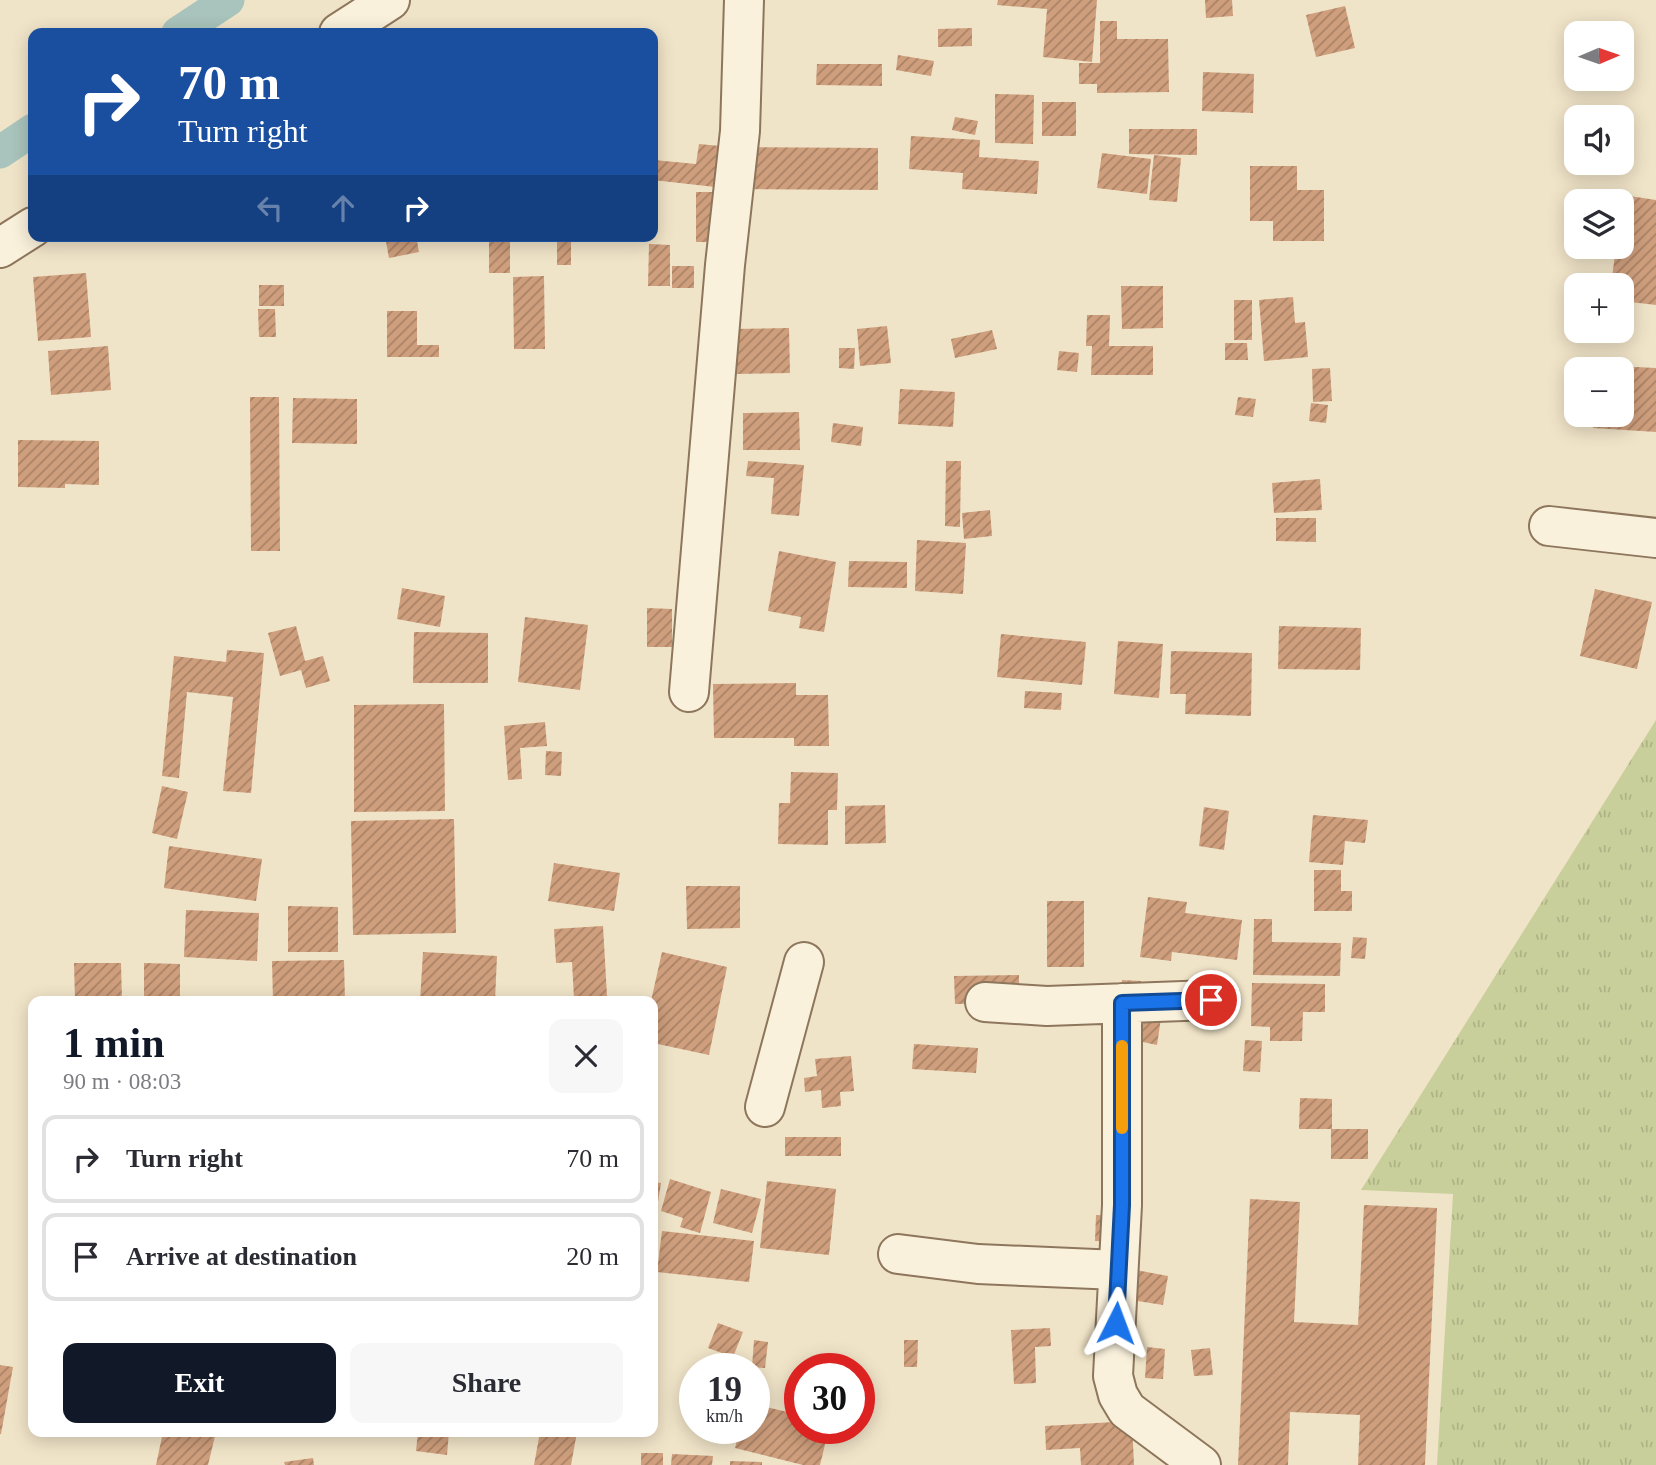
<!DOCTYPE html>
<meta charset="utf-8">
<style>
body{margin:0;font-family:"Times New Roman",serif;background:#f7f7f7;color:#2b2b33;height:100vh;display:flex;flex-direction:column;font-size:26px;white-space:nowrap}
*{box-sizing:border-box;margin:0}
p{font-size:23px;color:#7c7c81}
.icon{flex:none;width:38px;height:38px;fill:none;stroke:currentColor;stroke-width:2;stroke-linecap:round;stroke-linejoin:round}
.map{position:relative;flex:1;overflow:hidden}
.sheet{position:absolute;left:28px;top:996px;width:630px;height:441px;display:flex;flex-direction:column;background:#fff;border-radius:14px;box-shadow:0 4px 18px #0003}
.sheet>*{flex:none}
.guide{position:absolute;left:28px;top:28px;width:630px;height:214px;border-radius:14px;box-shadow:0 4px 18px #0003;background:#1a4fa0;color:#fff;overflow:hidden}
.needle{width:46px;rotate:88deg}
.tools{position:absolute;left:1564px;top:21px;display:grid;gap:14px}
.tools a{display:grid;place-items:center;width:70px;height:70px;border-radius:14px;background:#fff;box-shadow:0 4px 18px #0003;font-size:35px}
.speed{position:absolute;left:679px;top:1353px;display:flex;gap:14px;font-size:35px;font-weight:700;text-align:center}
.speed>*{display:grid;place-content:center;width:91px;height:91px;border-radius:50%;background:#fff;box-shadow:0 4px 18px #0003;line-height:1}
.speed small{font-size:18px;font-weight:400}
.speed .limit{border:10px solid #d22;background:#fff;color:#111}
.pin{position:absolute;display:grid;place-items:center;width:60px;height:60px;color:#fff;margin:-30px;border:4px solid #fff;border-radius:50%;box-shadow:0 2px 7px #0007}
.me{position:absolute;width:77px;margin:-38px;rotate:3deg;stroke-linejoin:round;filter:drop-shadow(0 0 5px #0008)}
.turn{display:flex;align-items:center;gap:24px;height:147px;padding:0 35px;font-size:32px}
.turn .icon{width:91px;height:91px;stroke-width:2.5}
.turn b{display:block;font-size:49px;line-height:60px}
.lanes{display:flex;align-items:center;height:66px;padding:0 35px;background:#0003;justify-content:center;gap:35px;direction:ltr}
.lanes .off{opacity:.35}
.round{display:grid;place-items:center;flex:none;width:74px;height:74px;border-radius:14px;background:#f7f7f7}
.head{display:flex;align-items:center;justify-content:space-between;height:119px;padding:0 35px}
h1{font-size:42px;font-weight:800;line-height:52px;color:#111827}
.cta{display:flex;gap:14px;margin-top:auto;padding:14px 35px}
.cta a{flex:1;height:80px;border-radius:14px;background:#111827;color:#fff;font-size:28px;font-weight:800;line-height:80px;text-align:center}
.cta a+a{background:#f7f7f7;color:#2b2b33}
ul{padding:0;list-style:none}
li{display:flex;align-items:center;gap:21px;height:88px;margin:0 14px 10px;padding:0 21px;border:4px solid #e1e1e2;border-radius:14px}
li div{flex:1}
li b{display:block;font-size:26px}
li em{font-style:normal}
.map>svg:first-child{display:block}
</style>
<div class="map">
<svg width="1656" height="1465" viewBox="0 0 1656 1465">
<defs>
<pattern id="park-tufts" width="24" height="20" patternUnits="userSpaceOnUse" patternTransform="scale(1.75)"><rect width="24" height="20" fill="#c9cf9b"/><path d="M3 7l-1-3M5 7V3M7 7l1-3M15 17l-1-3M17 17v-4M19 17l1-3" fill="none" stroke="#aeb285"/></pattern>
<pattern id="building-hatch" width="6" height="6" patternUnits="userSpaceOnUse" patternTransform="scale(1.75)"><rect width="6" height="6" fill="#cf9f7d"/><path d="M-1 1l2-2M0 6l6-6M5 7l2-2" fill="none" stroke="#a98266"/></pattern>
</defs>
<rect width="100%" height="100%" fill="#f0e4c8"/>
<!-- park -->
<path fill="url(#park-tufts)" d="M1656,720V1465H1437L1453,1194L1361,1190Z"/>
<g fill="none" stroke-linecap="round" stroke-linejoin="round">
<!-- canal -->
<path stroke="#a9c4bc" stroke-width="33" d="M178,33L228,0
M0,152L33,130"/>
</g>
<!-- building -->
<path fill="url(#building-hatch)" d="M998,0H1097L1092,62L1043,57L1047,9L997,5Z
M1205,0H1232L1233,16L1206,18Z
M1345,6L1355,48L1316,57L1306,15Z
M1100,21H1117V39H1168L1169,92L1097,93V84H1079V63H1100Z
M972,28V46L938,47V29Z
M898,55L934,61L931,76L896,70Z
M817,64H882V86L816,85Z
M1203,72L1254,74L1253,113L1202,111Z
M995,94L1034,95L1033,144L995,143Z
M1042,102H1076V136H1042Z
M955,117L978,121L975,135L952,130Z
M1129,129H1197V155L1129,154Z
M911,136L980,140L979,157L1039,161L1037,194L962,189L963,173L909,169Z
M699,144L720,146L715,187L653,180L654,160L696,164Z
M742,147L878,148V190L742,189Z
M1102,153L1151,159L1147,194L1097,188Z
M1154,155L1181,158L1177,202L1149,200Z
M1250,166H1297V190H1324V241H1273V221H1250Z
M696,192H714V242H696Z
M1623,195L1656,200V305L1622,301V285H1611L1616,247H1622Z
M385,236H416L419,252L389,258Z
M489,236H510V273H489Z
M597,236H621V240L597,239Z
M557,240H571V265H557Z
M649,244L670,245V286H648Z
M672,266H694V288H672Z
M86,273L91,337L38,341L33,277Z
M544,276L545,349H514L513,277Z
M259,285H284V306H259Z
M1121,286H1163V328L1122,329Z
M1293,297L1295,323L1305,322L1308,357L1264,361L1259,300Z
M1234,300H1252V340H1234Z
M258,309H275L276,337H259Z
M387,311H417V345H439V357H387Z
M1087,315H1110L1109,346H1153V375H1091L1092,346H1086Z
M887,326L891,363L860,366L857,329Z
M789,328L790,373L734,374L732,329Z
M992,330L997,349L955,358L951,339Z
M1225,343H1247L1248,360H1225Z
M108,346L111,390L51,395L48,351Z
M839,348H855L854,369L839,368Z
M1059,351L1079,353L1077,372L1057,370Z
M1596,365L1656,368V432L1593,428L1594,415H1622V369H1596Z
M1330,368L1332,401L1313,402L1312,369Z
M900,389L955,392L953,427L898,424Z
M250,397H279L280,551H251Z
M1238,397L1256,399L1253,417L1235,415Z
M293,398L357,399V444L292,443Z
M1311,403L1328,405L1326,423L1309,421Z
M799,412L800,450H743V413Z
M833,423L863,427L861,446L831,442Z
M18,440L99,441V485L65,484V488L18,487Z
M748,461L804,465L799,516L771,514L774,478L746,476Z
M946,461H961L960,527L945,526Z
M1320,479L1322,510L1274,513L1272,483Z
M990,510L992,536L964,539L962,513Z
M1276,518H1316V542L1276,541Z
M917,540L966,543L963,594L915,591Z
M779,551L836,562L824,632L799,628L801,617L768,611Z
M849,561L907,562V588L848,587Z
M402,588L445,596L440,627L397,619Z
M1595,589L1652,602L1637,669L1580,656Z
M647,608L672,609V647H647Z
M525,617L588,625L580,690L518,682Z
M296,626L305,661L323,656L330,681L306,688L301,670L280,676L268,633Z
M1279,626L1361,628L1360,670L1278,669Z
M414,632L488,633V683H413Z
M1001,634L1086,642L1082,685L997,677Z
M1118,641L1163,644L1159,698L1114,694Z
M227,650L264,653L251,793L223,791L233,697L187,692L179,778L162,776L174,656L226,662Z
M1171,651L1252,653L1251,716L1185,714L1186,694H1170Z
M796,683V695H828L829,746H794V738H714L713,684Z
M1025,691L1062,693L1061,710L1024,708Z
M444,704L445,811L354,812V705Z
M545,722L547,746L520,748L522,779L508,780L504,726Z
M546,751L562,752L561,776L545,775Z
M791,772L838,773L837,810H828V845L778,844L779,803H790Z
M162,786L188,792L177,839L152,833Z
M885,805L886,843L845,844V806Z
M1204,807L1229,811L1224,850L1199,846Z
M1313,815L1368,820L1365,843L1345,841L1343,865L1309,862Z
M454,819L456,933L353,935L351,821Z
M169,846L262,859L256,901L164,888Z
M554,863L620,873L614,911L548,901Z
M1314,870H1341V891H1352V911H1314Z
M686,886H740V928L687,929Z
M1148,897L1187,902L1185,913L1242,920L1237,960L1172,952L1171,961L1140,957Z
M1047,901H1084V967H1047Z
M288,906L338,907V952H288Z
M186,910L259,913L257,961L184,957Z
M1254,919H1272V942L1341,943L1340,976L1253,975Z
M603,926L607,996L574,999L572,962L556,963L554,929Z
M1353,937L1367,938L1365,959L1351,958Z
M423,952L497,956L495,1001H420Z
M662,952L727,967L709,1055L653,1043L651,1001Z
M344,960L345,1001H273L272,961Z
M74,963H121L122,1001H75Z
M144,963L180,964V1001H144Z
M1019,975V1003L955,1004L954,976Z
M1122,980L1141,981L1140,999L1121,998Z
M1252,983L1325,984V1012H1303L1302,1041H1270V1027L1251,1026Z
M1145,1008L1162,1011L1157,1045L1138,1041Z
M1245,1040L1262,1041L1260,1072L1243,1071Z
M914,1044L978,1048L976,1073L912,1069Z
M851,1056L854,1091L840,1092L841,1106L822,1108L821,1090L805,1092L804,1078L817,1076L815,1059Z
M1300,1098L1332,1099V1129H1368V1159H1331V1129H1299Z
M785,1137H841V1156H785Z
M670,1179L711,1192L700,1233L680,1227L683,1218L661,1211Z
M767,1181L836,1189L829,1255L760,1248Z
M653,1182L661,1183L654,1226H653Z
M721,1189L761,1199L752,1233L713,1223Z
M1250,1199L1300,1202L1294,1322L1358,1325L1364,1205L1437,1208L1425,1465H1358L1360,1415L1290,1412L1288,1465H1238Z
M1096,1215L1122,1216L1120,1242L1095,1241Z
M662,1231L754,1241L749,1282L657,1272Z
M1136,1270L1168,1276L1163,1305L1131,1300Z
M718,1323L743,1332L733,1357L708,1348Z
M1050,1328L1051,1346L1035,1347L1036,1383L1014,1384L1011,1330Z
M754,1340L768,1342L765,1368L752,1367Z
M904,1340H918L917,1367H904Z
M1147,1347L1165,1349L1163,1379L1145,1378Z
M1210,1348L1213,1375L1194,1376L1191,1350Z
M0,1365L13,1367L1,1434H0Z
M754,1404L800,1415V1428H829L820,1465H803L735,1448L740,1428H754Z
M1132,1421L1134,1465H1081L1080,1448L1046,1450L1045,1426Z
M163,1432H216L208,1465H156Z
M418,1432H449L447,1455L416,1451Z
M540,1432H577L571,1465H534Z
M641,1453H663V1465H641Z
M672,1454L713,1456L712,1465H671Z
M313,1458L314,1465H285L284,1462Z
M730,1461L762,1462V1465H730Z"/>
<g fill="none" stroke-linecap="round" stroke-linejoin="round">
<!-- minor casing -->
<g stroke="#8d765c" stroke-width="42">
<path id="minor" d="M339,33L390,0
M0,248L33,227
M1549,526L1656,538
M689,692L725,265L740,131L744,0
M985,1002L1047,1006L1211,1000
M1122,1003V1205L1113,1376L1118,1395L1127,1410L1201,1465
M765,1107L804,962
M898,1254L978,1264L1118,1270"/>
</g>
<!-- minor -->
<use href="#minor" stroke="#faf1dc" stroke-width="38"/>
</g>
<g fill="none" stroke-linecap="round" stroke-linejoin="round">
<!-- route casing -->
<g stroke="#114b97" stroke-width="18">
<path id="route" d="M1116,1323L1122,1205V1003L1211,1000"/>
</g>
<!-- route -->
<use href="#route" stroke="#1a73e8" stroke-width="12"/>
<!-- slow -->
<path stroke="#f59e0b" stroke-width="12" d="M1122,1046V1128"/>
</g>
</svg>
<div class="tools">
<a><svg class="needle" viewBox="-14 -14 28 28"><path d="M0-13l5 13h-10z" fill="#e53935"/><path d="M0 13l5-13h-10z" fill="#7c7c81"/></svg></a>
<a><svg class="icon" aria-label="sound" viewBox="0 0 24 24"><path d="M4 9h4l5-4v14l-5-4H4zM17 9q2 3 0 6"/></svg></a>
<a><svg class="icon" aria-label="layers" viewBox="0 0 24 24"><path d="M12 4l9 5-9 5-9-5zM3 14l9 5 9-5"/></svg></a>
<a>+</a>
<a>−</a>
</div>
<div class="speed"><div>19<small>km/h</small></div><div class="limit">30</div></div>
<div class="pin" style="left:1211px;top:1000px;background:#d93025"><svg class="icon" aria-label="arrive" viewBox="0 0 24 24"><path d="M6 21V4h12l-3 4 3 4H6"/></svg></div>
<svg class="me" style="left:1116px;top:1323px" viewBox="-20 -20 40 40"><path d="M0-17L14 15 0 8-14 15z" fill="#1a73e8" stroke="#fff" stroke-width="4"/></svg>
<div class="guide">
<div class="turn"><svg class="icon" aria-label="right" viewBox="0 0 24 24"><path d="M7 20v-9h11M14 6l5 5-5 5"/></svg><div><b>70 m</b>Turn right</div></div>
<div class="lanes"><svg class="icon off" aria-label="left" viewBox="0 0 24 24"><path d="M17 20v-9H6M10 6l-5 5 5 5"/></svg><svg class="icon off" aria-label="ahead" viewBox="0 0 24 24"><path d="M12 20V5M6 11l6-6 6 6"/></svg><svg class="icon" aria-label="right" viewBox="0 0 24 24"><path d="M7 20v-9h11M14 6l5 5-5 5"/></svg></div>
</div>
<section class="sheet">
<div class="head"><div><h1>1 min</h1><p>90 m · 08:03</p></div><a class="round"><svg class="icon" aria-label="close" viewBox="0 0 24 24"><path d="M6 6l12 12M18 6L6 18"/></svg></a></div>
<ul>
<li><svg class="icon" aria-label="right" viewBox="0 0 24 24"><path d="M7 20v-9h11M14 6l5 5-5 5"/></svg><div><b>Turn right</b></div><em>70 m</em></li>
<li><svg class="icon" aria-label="arrive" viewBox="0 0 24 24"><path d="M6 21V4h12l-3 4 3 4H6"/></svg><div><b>Arrive at destination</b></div><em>20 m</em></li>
</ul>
<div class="cta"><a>Exit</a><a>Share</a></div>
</section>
</div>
